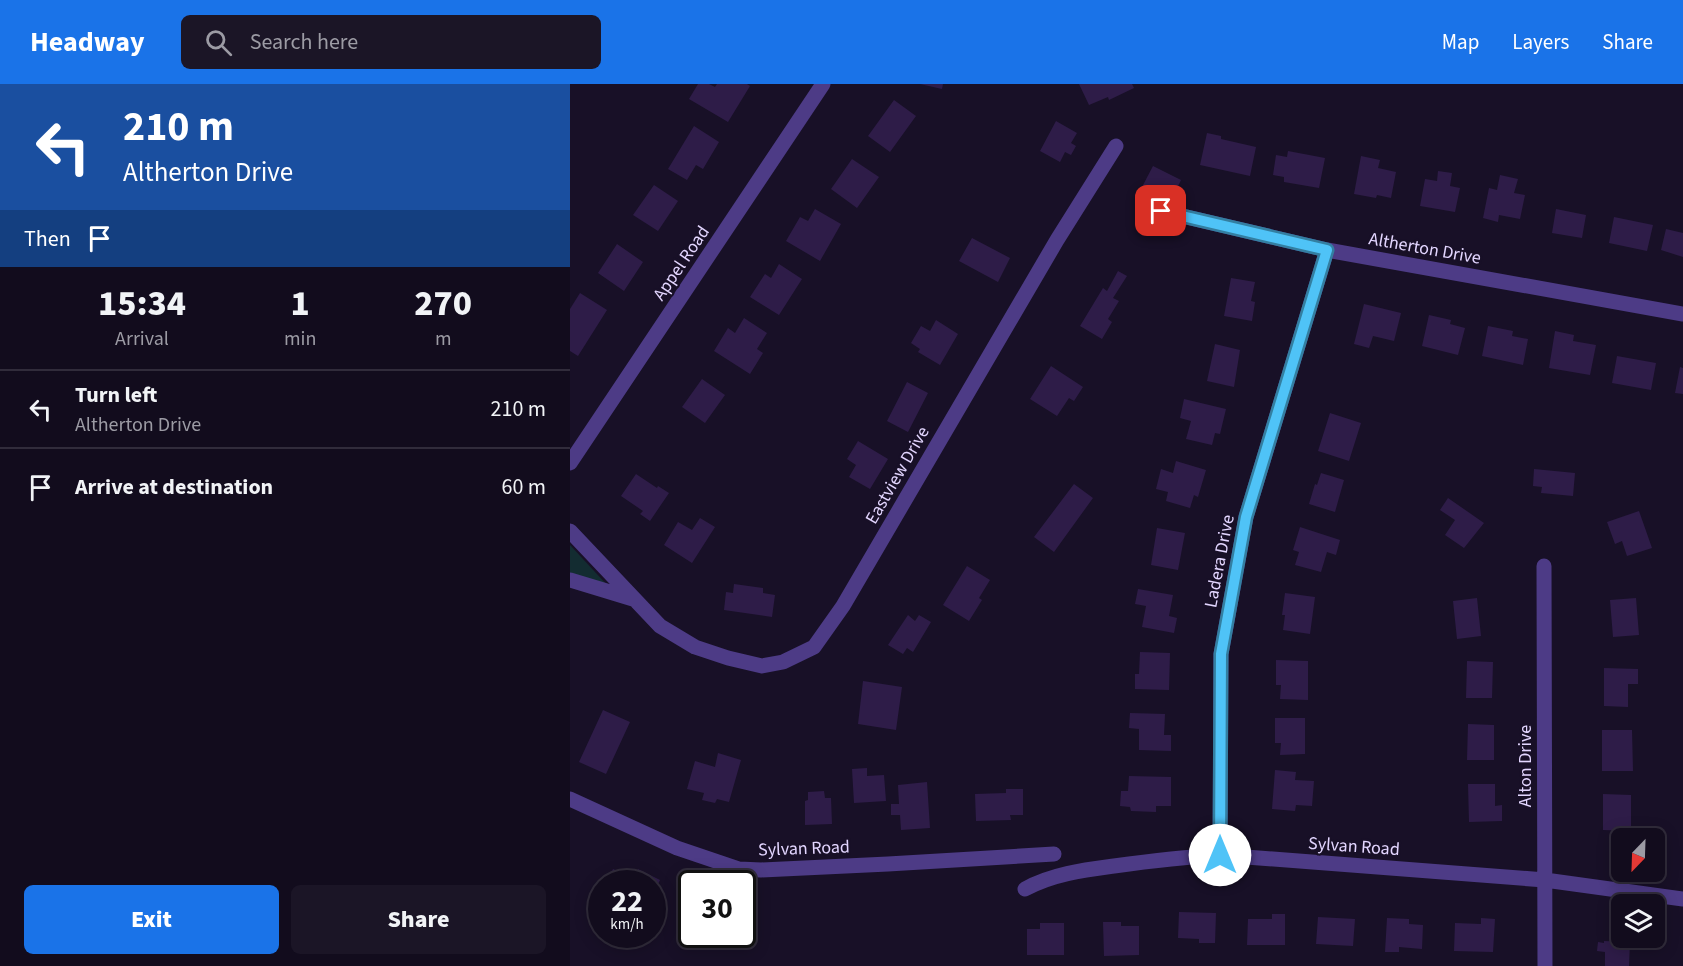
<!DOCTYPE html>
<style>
body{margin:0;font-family:"Source Sans 3",sans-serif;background:#1b1526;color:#f1f3f6;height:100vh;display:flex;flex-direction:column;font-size:22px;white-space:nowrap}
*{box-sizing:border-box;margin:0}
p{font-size:20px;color:#9c9ba4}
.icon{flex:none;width:33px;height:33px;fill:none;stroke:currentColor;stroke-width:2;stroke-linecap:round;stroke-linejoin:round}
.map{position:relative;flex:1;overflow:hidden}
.side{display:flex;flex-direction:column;background:#120c1d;width:570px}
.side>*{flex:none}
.hud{background:#1a4fa0;color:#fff;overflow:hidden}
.needle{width:39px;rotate:203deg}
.tools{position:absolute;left:1041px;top:744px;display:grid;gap:12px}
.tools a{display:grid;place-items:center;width:54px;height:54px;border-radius:9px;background:#120c1d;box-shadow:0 3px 15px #0003,0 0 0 2px #312c3b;font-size:30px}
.speed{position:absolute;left:18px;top:786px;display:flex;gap:12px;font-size:30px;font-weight:700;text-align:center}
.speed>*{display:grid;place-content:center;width:78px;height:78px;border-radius:50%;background:#120c1d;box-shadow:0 3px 15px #0003,0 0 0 2px #312c3b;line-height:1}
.speed small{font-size:15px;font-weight:400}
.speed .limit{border:3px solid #111;border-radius:9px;background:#fff;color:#111}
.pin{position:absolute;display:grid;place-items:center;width:51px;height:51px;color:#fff;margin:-26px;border-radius:12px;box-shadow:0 3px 9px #0006}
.me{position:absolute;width:66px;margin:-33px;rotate:0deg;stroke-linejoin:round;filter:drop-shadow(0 0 4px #0008)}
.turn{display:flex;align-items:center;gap:21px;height:126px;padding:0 24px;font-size:27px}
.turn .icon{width:78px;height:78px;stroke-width:2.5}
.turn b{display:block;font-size:42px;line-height:51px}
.then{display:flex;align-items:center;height:57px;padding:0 24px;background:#0003;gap:12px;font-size:22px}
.eta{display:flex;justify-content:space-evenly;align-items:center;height:102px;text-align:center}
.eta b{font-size:36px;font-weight:800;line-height:42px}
.cta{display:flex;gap:12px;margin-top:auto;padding:12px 24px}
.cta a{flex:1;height:69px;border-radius:9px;background:#1a73e8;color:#fff;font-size:24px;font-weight:800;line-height:69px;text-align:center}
.cta a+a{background:#1b1526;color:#f1f3f6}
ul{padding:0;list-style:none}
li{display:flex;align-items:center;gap:18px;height:78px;padding:0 24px;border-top:2px solid #312c3b}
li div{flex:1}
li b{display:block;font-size:22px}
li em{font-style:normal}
header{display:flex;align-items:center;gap:36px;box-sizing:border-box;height:84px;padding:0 30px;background:#1a73e8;color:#fff}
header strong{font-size:28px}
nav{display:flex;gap:33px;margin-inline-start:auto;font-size:21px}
.search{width:420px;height:54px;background:#1b1526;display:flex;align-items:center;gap:15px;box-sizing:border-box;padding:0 21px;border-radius:9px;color:#9c9ba4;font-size:22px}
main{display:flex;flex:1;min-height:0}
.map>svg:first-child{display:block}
</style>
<header>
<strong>Headway</strong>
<div class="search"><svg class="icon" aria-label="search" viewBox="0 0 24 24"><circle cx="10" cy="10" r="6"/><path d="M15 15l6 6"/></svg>Search here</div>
<nav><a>Map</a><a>Layers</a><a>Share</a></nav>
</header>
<main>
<section class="side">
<div class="hud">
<div class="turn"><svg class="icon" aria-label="left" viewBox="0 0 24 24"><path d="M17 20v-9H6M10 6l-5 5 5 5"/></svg><div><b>210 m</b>Altherton Drive</div></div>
<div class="then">Then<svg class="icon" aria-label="arrive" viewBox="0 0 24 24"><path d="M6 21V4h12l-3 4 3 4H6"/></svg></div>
</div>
<div class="eta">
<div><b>15:34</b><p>Arrival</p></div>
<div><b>1</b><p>min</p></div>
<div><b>270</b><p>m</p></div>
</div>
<ul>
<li><svg class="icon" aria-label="left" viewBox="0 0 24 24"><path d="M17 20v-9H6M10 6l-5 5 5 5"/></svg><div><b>Turn left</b><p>Altherton Drive</p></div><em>210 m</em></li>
<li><svg class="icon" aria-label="arrive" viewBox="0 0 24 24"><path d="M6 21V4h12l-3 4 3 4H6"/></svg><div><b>Arrive at destination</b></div><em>60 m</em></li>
</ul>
<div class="cta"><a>Exit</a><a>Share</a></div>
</section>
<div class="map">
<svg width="1113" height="882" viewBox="0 0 1113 882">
<rect width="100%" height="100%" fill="#181027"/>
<!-- green -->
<path fill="#132c31" d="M0,461L38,502L0,490Z"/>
<!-- building -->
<path fill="#2e1c48" d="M128,0H139L145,3L147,0H177L180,2L158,38L119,15Z
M350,0H373L372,5Z
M509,0H562L564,4L539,16L538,13L519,21Z
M324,16L346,32L320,68L298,52Z
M486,37L507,49L501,59L506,62L501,71L495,68L490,78L470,67Z
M124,42L149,58L133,85L126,81L117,96L98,85Z
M637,49L651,52V55L686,63L680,92L630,81Z
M718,67L755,74L749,104L714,98V93L703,91L706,71L717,73Z
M791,72L810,76L808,84L826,88L821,114L807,111L806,114L784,110Z
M282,75L309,93L287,124L261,105Z
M583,82L611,96L601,117L572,103Z
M868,87L882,89L880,102L890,104L885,128L850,122L855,95L867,97Z
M930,91L948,95L944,109L955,111L950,135L929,131L928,138L913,134L919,104L927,106Z
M84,101L108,117L88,147L63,131Z
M245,125L271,140L250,177L216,157L230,133L238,137Z
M986,125L1016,131L1012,154L982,149Z
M1044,133L1083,141L1077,167L1039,159Z
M1096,145L1113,149V173L1091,166Z
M402,154L440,174L428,198L389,177Z
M47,160L73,178L54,207L28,189Z
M209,180L232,195L209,231L180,213L195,190L201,194Z
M548,187L557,192L543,214L549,217L538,235L542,238L532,255L510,242L533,204L537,207Z
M661,194L685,198L681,217L685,218L682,237L654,232Z
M10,209L37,226L8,272L0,267V225Z
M794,220L831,229L824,257L803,252L799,264L784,260Z
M859,231L881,236L880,240L895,244L888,271L852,262Z
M174,234L197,249L187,265L193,269L180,290L144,267L158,244L165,249Z
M366,236L388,250L370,281L348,268L350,265L341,259L351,242L360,247Z
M918,242L943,247L942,252L958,255L953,281L912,272Z
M985,247L1004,251L1003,257L1026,261L1020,291L979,284Z
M645,260L670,266L664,303L637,297Z
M1047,272L1086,279L1081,306L1042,299Z
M481,282L513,303L504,317L499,314L487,332L460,315Z
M1110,283L1113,284V310L1105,309Z
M132,295L155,311L135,339L112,323Z
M337,298L358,309L338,348L317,337Z
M614,315L656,325L650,350L645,349L642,361L616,355L621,337L610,334Z
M760,329L791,339L779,377L748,367Z
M288,357L318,375L300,405L279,393L286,381L277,375Z
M606,377L636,386L628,413L624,411L620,424L596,417L598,408L586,405L591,385L603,389Z
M964,385L1005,389L1003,412L971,409L972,403L963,402Z
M751,389L774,396L765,428L739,420L745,400L747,401Z
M66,390L87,404L88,402L99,409L80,437L70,430L73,427L51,412Z
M504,400L523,414L484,468L464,453Z
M878,414L914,439L894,464L875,451L885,436L870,426Z
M1069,427L1082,464L1057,472L1052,457L1045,460L1037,438Z
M130,434L145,443L122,479L94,461L108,438L122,446Z
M730,443L770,456L766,471L757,468L751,488L725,481L729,468L723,466Z
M587,444L615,449L608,486L581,481Z
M397,482L420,496L409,514L412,516L399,537L373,521Z
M164,500L193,504V509L205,511L202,533L154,526L156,508L163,509Z
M568,505L603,511L599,532L607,534L604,549L572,543L576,522L565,520Z
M715,509L745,513L740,550L713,546L715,531H712Z
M907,514L911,552L887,555L883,517Z
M1066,514L1069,551L1043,553L1040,516Z
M338,531L345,537L349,531L361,538L343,568L337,564L333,570L318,561Z
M570,568L600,569L599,606L565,605V590H569Z
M706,576L738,577V616L710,615L711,601H706Z
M897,577L923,578L922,614H896Z
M1034,584L1068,585V600H1058V623L1034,622Z
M293,597L332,603L326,646L288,640Z
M33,626L60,638L36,690L9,678Z
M560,629L595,630L594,651H601V667L569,666V645L559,644Z
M705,634H735V670L710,671L711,659H705Z
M898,640L924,641V676H897Z
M1032,646H1062L1063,687H1032Z
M148,669L171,676L159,718L147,715L145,719L132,716L134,709L117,705L125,677L145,683Z
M297,684V692L314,691L316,717L284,719L282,685Z
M705,686L726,688L725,696L744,697L742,722L726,721L725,727L702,725Z
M559,692L601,693V722H586V728L561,727L560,723L550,722L551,707H558Z
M357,698L360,744L331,746L330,731H321V720H329L328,701Z
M898,700H925V722L932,721V737L899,738Z
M436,705H453V731H440L441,736L406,737L405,710L436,709Z
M254,707L255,714H261L262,740L235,741V717L238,716V708Z
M1033,710L1061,711V747L1033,746Z
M43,785L64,794L68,785L90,796L82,813V800H37Z
M609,828L646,829L645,859H629V855L608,854Z
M702,830H715V861H677L678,835H702Z
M748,833L785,835L783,862L746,860Z
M817,834L839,835V840L853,841L852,865L829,863V868H815Z
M911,834L925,835L923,868L884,867L885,839L911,840Z
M533,838H551V842H569V871L534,872Z
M470,839H494V871H457V845H470Z
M1034,857L1060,858L1059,882H1035V868L1027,867L1028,858L1034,859Z"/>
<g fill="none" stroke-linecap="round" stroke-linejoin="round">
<!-- street -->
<path stroke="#4d3b86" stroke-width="15" d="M591,127L757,166L1113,230
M0,379L253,0
M0,447L90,542L125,563L158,574L192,582L213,578L244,563L273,522L487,156L546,62
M974,482L975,882
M0,496L63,515
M0,715L107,764L169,785L191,786L318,780L484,770
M650,771L651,570L676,433L757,166
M455,805C482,790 514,786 544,782C580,777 614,773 650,771L975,796L1113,815"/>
</g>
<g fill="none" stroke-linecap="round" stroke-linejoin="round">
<!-- route casing -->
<g stroke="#337fa1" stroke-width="15">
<path id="route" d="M591,127L757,166L676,433L651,570L650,771"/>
</g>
<!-- route -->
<use href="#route" stroke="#4fc3f7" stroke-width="10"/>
</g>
<g text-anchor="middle" stroke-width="4.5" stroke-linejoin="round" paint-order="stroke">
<!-- street labels -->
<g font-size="18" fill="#e3d6ff" stroke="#181027">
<text transform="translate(855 164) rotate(10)" y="6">Altherton Drive</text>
<text transform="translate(111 179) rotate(-56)" y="6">Appel Road</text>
<text transform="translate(327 391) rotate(-60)" y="6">Eastview Drive</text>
<text transform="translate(649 477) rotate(-79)" y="6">Ladera Drive</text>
<text transform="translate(955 682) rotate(-90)" y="6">Alton Drive</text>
<text transform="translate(784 762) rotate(4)" y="6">Sylvan Road</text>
<text transform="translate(234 764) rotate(-2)" y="6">Sylvan Road</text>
</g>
</g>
</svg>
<div class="tools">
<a><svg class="needle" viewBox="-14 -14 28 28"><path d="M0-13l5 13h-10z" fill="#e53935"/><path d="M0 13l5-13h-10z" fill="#9c9ba4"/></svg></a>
<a><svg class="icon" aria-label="layers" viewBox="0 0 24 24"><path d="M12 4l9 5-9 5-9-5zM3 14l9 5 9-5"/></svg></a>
</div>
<div class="speed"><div>22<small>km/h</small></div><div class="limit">30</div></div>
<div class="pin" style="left:591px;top:127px;background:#d93025"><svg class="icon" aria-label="arrive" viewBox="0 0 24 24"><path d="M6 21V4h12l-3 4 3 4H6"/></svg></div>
<svg class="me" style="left:650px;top:771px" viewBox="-20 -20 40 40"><circle r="19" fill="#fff"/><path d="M0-13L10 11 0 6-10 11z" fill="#4fc3f7"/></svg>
</div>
</main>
